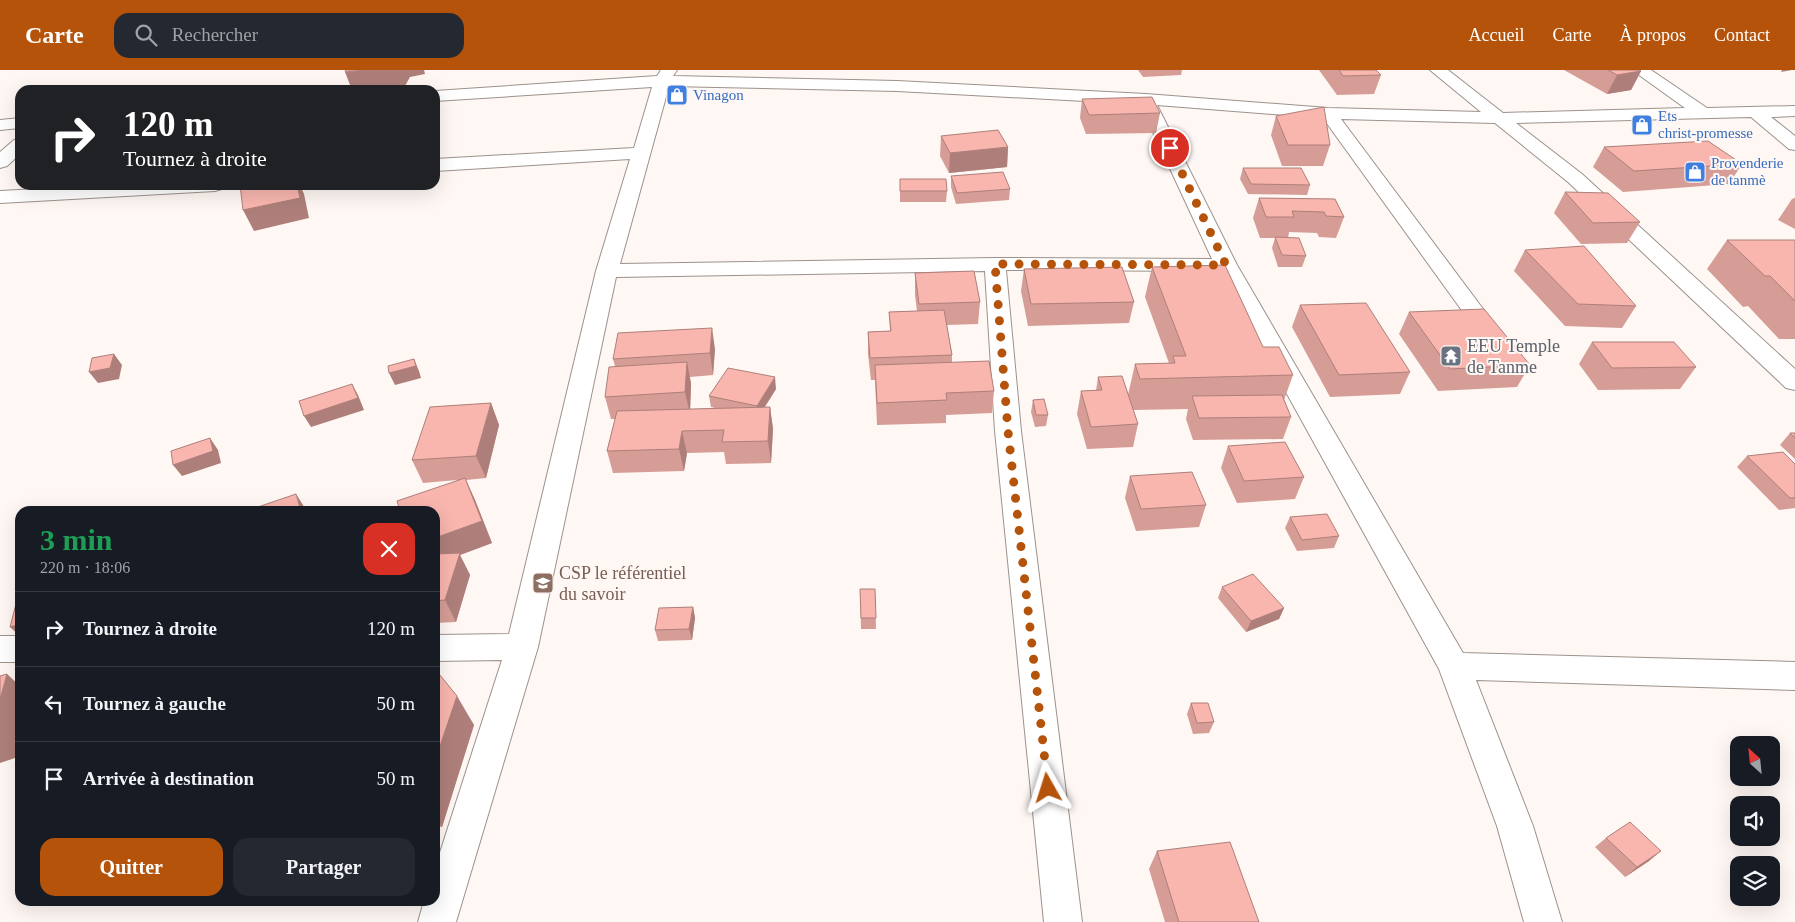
<!DOCTYPE html>
<html lang="fr">
<meta charset="utf-8">
<style>
body{margin:0;font-family:"Times New Roman",serif;background:#242831;color:#f1f3f6;height:100vh;display:flex;flex-direction:column;font-size:19px;white-space:nowrap}
*{box-sizing:border-box;margin:0}
p{font-size:16px;color:#9ea1a6}
.icon{flex:none;width:28px;height:28px;fill:none;stroke:currentColor;stroke-width:2;stroke-linecap:round;stroke-linejoin:round}
.map{position:relative;flex:1;overflow:hidden}
.sheet{position:absolute;left:15px;top:436px;width:425px;height:400px;display:flex;flex-direction:column;background:#171b24;border-radius:15px;box-shadow:0 5px 20px #0002}
.sheet>*{flex:none}
.banner{position:absolute;left:15px;top:15px;width:425px;height:105px;border-radius:15px;box-shadow:0 5px 20px #0002;background:#202124;color:#fff;overflow:hidden}
.needle{width:32px;rotate:333deg}
.controls{position:absolute;left:1730px;top:666px;display:grid;gap:10px}
.controls a{display:grid;place-items:center;width:50px;height:50px;border-radius:10px;background:#171b24;box-shadow:0 5px 20px #0002;font-size:25px}
.pin{position:absolute;display:grid;place-items:center;width:42px;height:42px;color:#fff;margin:-21px;border:2px solid #fff;border-radius:50%;box-shadow:0 1px 5px #0007}
.me{position:absolute;width:55px;margin:-28px;rotate:354deg;stroke-linejoin:round;filter:drop-shadow(0 0 4px #0008)}
.turn{display:flex;align-items:center;gap:18px;height:105px;padding:0 25px;font-size:22px}
.turn .icon{width:65px;height:65px;stroke-width:2.5}
.turn b{display:block;font-size:35px;line-height:42px}
.round{display:grid;place-items:center;flex:none;width:52px;height:52px;border-radius:15px;background:#242831}
.head{display:flex;align-items:center;justify-content:space-between;height:85px;padding:0 25px}
h1{font-size:30px;font-weight:700;line-height:38px;color:#1e9e55}
.button{display:flex;gap:10px;margin-top:auto;padding:10px 25px}
.button a{flex:1;height:58px;border-radius:15px;background:#b45309;color:#fff;font-size:20px;font-weight:700;line-height:58px;text-align:center}
.button a+a{background:#242831;color:#f1f3f6}
ul{padding:0;list-style:none}
li{display:flex;align-items:center;gap:15px;height:75px;padding:0 25px;border-top:1px solid #363941}
li div{flex:1}
li b{display:block;font-size:19px}
li em{font-style:normal}
header{display:flex;align-items:center;gap:30px;box-sizing:border-box;height:70px;padding:0 25px;background:#b45309;color:#fff}
header strong{font-size:24px}
nav{display:flex;gap:28px;margin-inline-start:auto;font-size:18px}
.search{width:350px;height:45px;background:#242831;display:flex;align-items:center;gap:12px;box-sizing:border-box;padding:0 18px;border-radius:15px;color:#9ea1a6;font-size:19px}
.map>svg:first-child{display:block}
</style>
<header>
<strong>Carte</strong>
<div class="search"><svg class="icon" aria-label="search" viewBox="0 0 24 24"><circle cx="10" cy="10" r="6"/><path d="M15 15l6 6"/></svg>Rechercher</div>
<nav><a>Accueil</a><a>Carte</a><a>À propos</a><a>Contact</a></nav>
</header>
<div class="map">
<svg width="1795" height="852" viewBox="0 0 1795 852">
<rect width="100%" height="100%" fill="#fef7f3"/>
<g fill="none" stroke-linecap="round" stroke-linejoin="round">
<!-- minor casing -->
<g stroke="#9c928c" stroke-width="2">
<path id="minor" d="M661,0H677L673,6L897,11L1146,24L1328,38L1481,42L1430,0H1448L1503,43L1685,38L1632,0H1651L1707,38L1795,36V46L1771,47L1795,66V80L1789,79L1751,47L1516,53L1582,104L1795,299V320L1786,318L1568,112L1495,53L1341,49L1495,255L1492,260L1484,262L1476,260L1323,48L1157,35L1237,195L1463,583L1795,592V620L1476,610L1533,756L1562,852H1524L1497,756L1439,599L1219,201L1006,200L1021,361L1082,852H1044L995,361L985,201L616,207L538,577L456,852H418L424,831H435V798L502,590L435,591V565L509,564L596,201L630,89L435,101V89L634,78L652,17L435,31V21L657,6ZM669,16L897,21L1140,34L1212,189L995,188L620,194Z
M20,48V58L0,60V50Z
M20,69V84L7,96L0,98V82L14,70Z
M111,115H225L222,119L215,121L0,133V121Z
M0,566H20V592H0Z"/>
</g>
<!-- minor -->
<use href="#minor" fill="#fff" fill-rule="evenodd"/>
</g>
<!-- wall -->
<path fill="#d59d96" d="M1138,0H1182L1181,5L1143,7Z
M1319,0H1376L1381,5L1374,24L1337,25Z
M1564,0H1639L1641,1L1631,20L1607,24Z
M1082,29L1160,43L1156,63L1086,64L1080,48Z
M1276,46L1330,75L1323,96H1282L1271,65Z
M941,66L1008,77L1007,97L949,103L940,86Z
M1604,77L1742,94L1729,114L1623,122L1593,97Z
M1243,98L1310,115L1307,125L1248,124L1240,109Z
M951,106L1010,119L1009,130L956,134L951,117Z
M900,109L947,121L946,132H900Z
M1565,122L1640,152L1627,173L1581,174L1554,143Z
M1259,128L1335,129L1344,147L1336,168L1319,167L1317,163L1289,162L1288,168L1306,186L1302,197H1278L1272,178L1275,168H1260L1253,148Z
M1795,128V159L1778,150L1792,129Z
M1727,170H1795V269H1779L1748,236L1743,237L1707,199Z
M1525,180L1636,236L1622,258L1565,256L1514,201Z
M1152,197L1263,277L1293,305L1284,330L1291,347L1283,369L1193,370L1186,349L1188,339L1133,340L1138,354L1133,377L1087,379L1077,344L1081,321H1096L1098,307L1128,325L1135,294L1169,293L1145,227Z
M1024,199L1134,232L1129,253L1028,256L1021,221Z
M915,203L980,232L978,254L947,255L952,285V292L994,321L992,343L946,345V353L877,355L875,310H871L868,284V262L890,261L889,242L917,241L915,225Z
M1300,235L1410,302L1400,324L1330,327L1292,257Z
M1409,242L1530,295L1517,317L1438,321L1399,264Z
M1592,272L1696,297L1680,319L1598,320L1579,294Z
M715,279L713,305L690,307L691,314L690,339L715,338L711,337L709,326L776,319L765,337H770L773,359L771,393L726,394L724,382L687,383L684,401L613,403L607,381L615,349H611L605,327L615,296L613,289Z
M1033,330L1048,345L1046,356L1035,357L1031,342Z
M491,333L499,355L486,408L466,410L475,430L492,473L460,485L470,505L456,552L435,553V441L457,410L423,413L412,390Z
M1790,363H1795V389L1780,375Z
M1228,376L1304,407L1295,429L1237,433L1221,398Z
M1747,386L1795,394V438L1779,440L1737,397Z
M1130,406L1206,435L1199,457L1136,461L1125,428Z
M1290,447L1339,466L1334,478L1297,481L1285,458Z
M1222,517L1284,538L1279,549L1246,562L1218,528Z
M860,519H875L876,559H861Z
M693,537L695,548L692,570L658,571L655,560Z
M435,599L474,655L442,757H435Z
M1191,633L1214,652L1209,663L1193,664L1187,644Z
M1606,768L1649,791L1625,807L1595,777Z
M1157,781L1259,852H1165L1149,799Z"/>
<!-- shaded-wall -->
<path fill="#ae7f7a" d="M366,0H424L425,4L410,7L405,16L352,20L345,2Z
M1782,0H1792L1781,2Z
M1641,1L1631,20L1607,24L1617,5Z
M1008,77L1007,97L949,103L950,83Z
M297,115H300L304,124L309,148L254,161L243,140Z
M712,258L715,279L713,305L710,283Z
M114,284L122,295L119,309L98,313L89,302Z
M414,289L419,301L421,308L395,315L389,303Z
M687,292L691,314L690,344L685,322Z
M775,307L776,319L758,347L757,336Z
M352,314L358,325L364,340L311,357L304,346Z
M491,333L499,355L486,408L476,386Z
M770,337L773,359L771,393L768,371Z
M682,361L687,383L684,401L679,379Z
M210,368L218,380L221,393L182,406L173,395Z
M465,408L475,430L492,473L460,485L470,505L456,552L445,530L435,494V468Z
M296,424L303,435L305,441H301Z
M693,537L695,548L692,570L689,559Z
M1284,538L1279,549L1246,562L1251,551Z
M20,554V566L10,557Z
M7,604L20,616V669L15,688L0,693V629Z
M457,626L474,655L442,757L435,747V691Z
M1661,781L1649,791L1625,807L1637,797Z"/>
<!-- building -->
<path fill="#f8b6ae" stroke="#ae7f7a" d="M346,0H366L345,2Z
M1339,0H1376L1381,5L1343,6Z
M1608,0H1639L1641,1L1617,5Z
M1152,27L1160,43L1089,45L1082,29Z
M1324,37L1330,75H1288L1276,46Z
M998,60L1008,77L950,83L941,66Z
M1708,71L1742,94L1634,101L1604,77Z
M1243,98H1301L1310,115L1251,114Z
M1003,102L1010,119L957,123L951,106Z
M900,109H946L947,121H900Z
M240,115H297L300,128L243,140Z
M1565,122L1608,123L1640,152L1593,153Z
M1259,128L1335,129L1344,147L1326,146L1324,142L1292,141L1294,147H1266Z
M1275,167L1299,168L1306,186L1282,185Z
M1727,170H1795V231L1770,206H1765Z
M1584,176L1636,236L1578,234L1525,180Z
M1225,195L1263,277H1279L1293,305L1140,309L1135,294L1175,293L1173,286H1186L1152,197Z
M1122,197L1134,232L1031,234L1024,199Z
M974,201L980,232L919,234L915,203Z
M1366,233L1410,302L1339,305L1300,235Z
M1484,239L1530,295L1450,299L1409,242Z
M944,240L952,285L870,288L868,262L891,261L889,242Z
M712,258L710,283L613,289L618,263Z
M1592,272H1674L1696,297L1612,298Z
M114,284L110,298L89,302L92,288Z
M414,289L416,296L389,303L388,296Z
M989,291L994,321L946,323L947,330L877,333L875,295Z
M687,292L685,322L605,327L609,297Z
M728,298L775,307L757,336L709,326Z
M1122,306L1138,354L1091,357L1081,321L1102,320L1098,307Z
M352,314L358,328L304,346L299,331Z
M1282,325L1291,347L1199,348L1192,326Z
M1044,329L1048,345H1036L1033,330Z
M491,333L476,386L412,390L430,337Z
M770,337L768,371L722,372L724,360L682,361L679,379L607,381L617,341Z
M1790,363H1795V368Z
M210,368L213,381L173,395L171,381Z
M1285,372L1304,407L1244,411L1228,376Z
M1783,382L1795,394V428H1790L1747,386Z
M1192,402L1206,435L1141,439L1130,406Z
M465,408L482,451L435,468V441H400L397,431Z
M296,424L301,441H256L255,438Z
M160,438L161,441H152Z
M1327,444L1339,466L1302,470L1290,447Z
M460,483L445,530L435,531V484Z
M1253,504L1284,538L1251,551L1222,517Z
M860,519H875L876,548H861Z
M20,529V554L10,557L17,530Z
M693,537L689,559L655,560L659,538Z
M435,599L457,626L435,691Z
M7,604L0,629V606Z
M1191,633H1208L1214,652L1197,653Z
M1630,752L1661,781L1637,797L1606,768Z
M1230,772L1259,852H1179L1157,781Z"/>
<g fill="none" stroke-linecap="round" stroke-linejoin="round">
<!-- route -->
<path stroke="#b45309" stroke-width="9" stroke-dasharray="0 16.2" d="M1048,718L1008,361L995,194L1226,195L1170,78"/>
</g>
<!-- icons -->
<defs>
<g id="shop-square" transform="scale(1.125)"><rect x="-9" y="-9" width="18" height="18" rx="4" fill="#3f7fe0" stroke="#fef7f3"/><path d="M-5-2.5h2.3a2.7 3.5 0 0 1 5.4 0H5L5.5 6h-11ZM-1.5-2.5h3a1.5 2.3 0 0 0-3 0Z" fill="#fff"/></g>
<g id="temple-square" transform="scale(1.125)"><rect x="-9" y="-9" width="18" height="18" rx="4" fill="#6b7280" stroke="#fef7f3"/><path d="M0-6L5-2H3V0L6.5 2.5H4V6H1.5V3h-3V6H-4V2.5H-6.5L-3 0V-2H-5Z" fill="#fff"/></g>
<g id="school-square" transform="scale(1.125)"><rect x="-9" y="-9" width="18" height="18" rx="4" fill="#8d6e63" stroke="#fef7f3"/><path d="M0-5L7-2L0 1L-7-2ZM-4 1L0 2.5L4 1V4Q0 6-4 4Z" fill="#fff"/></g>
</defs>
<g fill-rule="evenodd">
<use href="#shop-square" x="677" y="25"/>
<use href="#shop-square" x="1642" y="55"/>
<use href="#shop-square" x="1695" y="102"/>
<use href="#temple-square" x="1451" y="286"/>
<use href="#school-square" x="543" y="513"/>
</g>
<g text-anchor="middle" stroke-width="4" stroke-linejoin="round" paint-order="stroke">
<!-- far-shop labels -->
<g font-size="15" fill="#366cbe" stroke="#fef7f3" text-anchor="start">
<text x="693" y="30">Vinagon</text>
<text x="1658" y="51">Ets<tspan x="1658" dy="17">christ-promesse</tspan></text>
<text x="1711" y="98">Provenderie<tspan x="1711" dy="17">de tanmè</tspan></text>
</g>
<!-- worship labels -->
<g font-size="18" fill="#5b616d" stroke="#fef7f3" text-anchor="start">
<text x="1467" y="282">EEU Temple<tspan x="1467" dy="21">de Tanme</tspan></text>
</g>
<!-- education labels -->
<g font-size="18" fill="#785e54" stroke="#fef7f3" text-anchor="start">
<text x="559" y="509">CSP le référentiel<tspan x="559" dy="21">du savoir</tspan></text>
</g>
</g>
</svg>
<div class="controls">
<a><svg class="needle" viewBox="-14 -14 28 28"><path d="M0-13l5 13h-10z" fill="#e53935"/><path d="M0 13l5-13h-10z" fill="#9ea1a6"/></svg></a>
<a><svg class="icon" aria-label="sound" viewBox="0 0 24 24"><path d="M4 9h4l5-4v14l-5-4H4zM17 9q2 3 0 6"/></svg></a>
<a><svg class="icon" aria-label="layers" viewBox="0 0 24 24"><path d="M12 4l9 5-9 5-9-5zM3 14l9 5 9-5"/></svg></a>
</div>
<div class="pin" style="left:1170px;top:78px;background:#d93025"><svg class="icon" aria-label="arrive" viewBox="0 0 24 24"><path d="M6 21V4h12l-3 4 3 4H6"/></svg></div>
<svg class="me" style="left:1048px;top:718px" viewBox="-20 -20 40 40"><path d="M0-17L14 15 0 8-14 15z" fill="#b45309" stroke="#fff" stroke-width="4"/></svg>
<div class="banner">
<div class="turn"><svg class="icon" aria-label="right" viewBox="0 0 24 24"><path d="M7 20v-9h11M14 6l5 5-5 5"/></svg><div><b>120 m</b>Tournez à droite</div></div>
</div>
<section class="sheet">
<div class="head"><div><h1>3 min</h1><p>220 m · 18:06</p></div><a class="round" style="background:#d93025;color:#fff"><svg class="icon" aria-label="close" viewBox="0 0 24 24"><path d="M6 6l12 12M18 6L6 18"/></svg></a></div>
<ul>
<li><svg class="icon" aria-label="right" viewBox="0 0 24 24"><path d="M7 20v-9h11M14 6l5 5-5 5"/></svg><div><b>Tournez à droite</b></div><em>120 m</em></li>
<li><svg class="icon" aria-label="left" viewBox="0 0 24 24"><path d="M17 20v-9H6M10 6l-5 5 5 5"/></svg><div><b>Tournez à gauche</b></div><em>50 m</em></li>
<li><svg class="icon" aria-label="arrive" viewBox="0 0 24 24"><path d="M6 21V4h12l-3 4 3 4H6"/></svg><div><b>Arrivée à destination</b></div><em>50 m</em></li>
</ul>
<div class="button"><a>Quitter</a><a>Partager</a></div>
</section>
</div>
